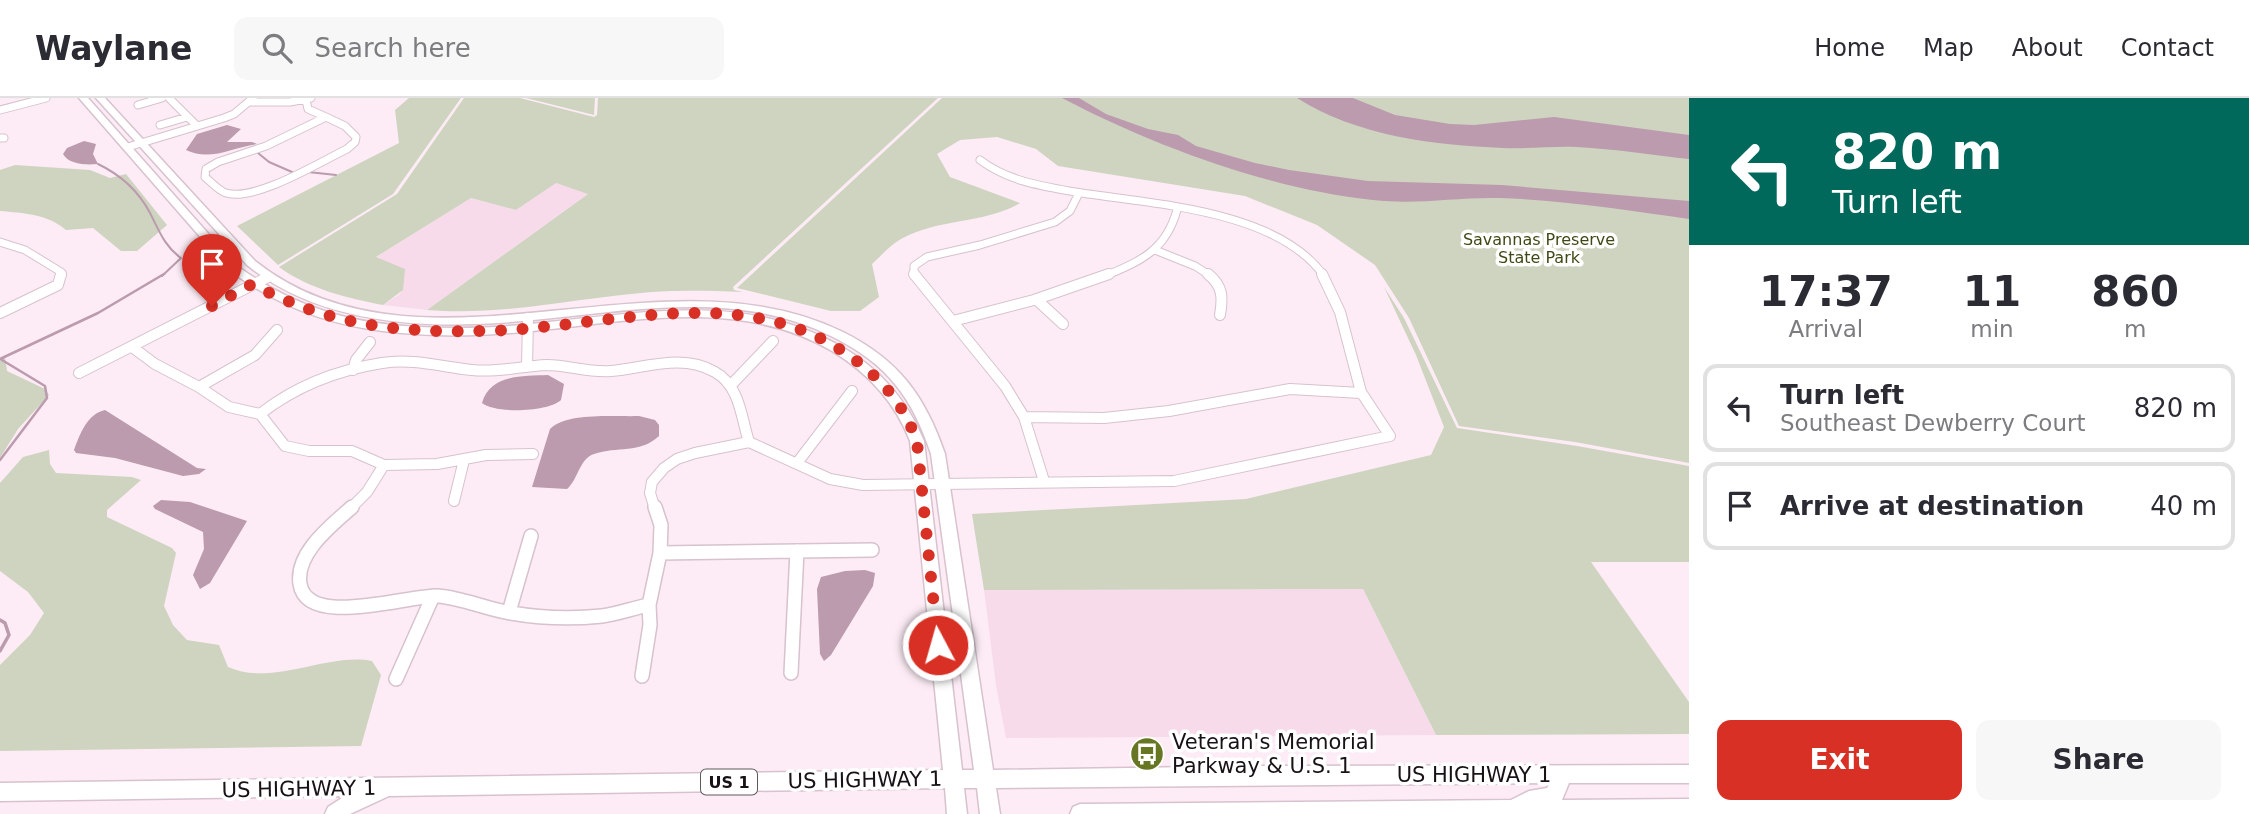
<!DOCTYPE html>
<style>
body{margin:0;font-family:"DejaVu Sans",sans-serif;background:#f7f7f7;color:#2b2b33;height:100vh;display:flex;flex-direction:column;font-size:26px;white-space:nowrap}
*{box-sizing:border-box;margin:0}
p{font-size:23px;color:#7c7c81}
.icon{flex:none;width:38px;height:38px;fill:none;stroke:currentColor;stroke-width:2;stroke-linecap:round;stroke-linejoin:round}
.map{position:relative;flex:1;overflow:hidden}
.side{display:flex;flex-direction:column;background:#fff;width:560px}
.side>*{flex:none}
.top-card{background:#00695c;color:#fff;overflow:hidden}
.pin{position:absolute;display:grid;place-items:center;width:60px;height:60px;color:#fff;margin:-72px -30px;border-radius:50% 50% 50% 0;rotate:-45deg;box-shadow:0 0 7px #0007}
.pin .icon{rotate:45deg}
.me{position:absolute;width:77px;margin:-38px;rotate:354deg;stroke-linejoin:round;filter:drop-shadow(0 0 5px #0008)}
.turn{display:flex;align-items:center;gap:24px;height:147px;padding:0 28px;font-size:32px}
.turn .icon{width:91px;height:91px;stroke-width:2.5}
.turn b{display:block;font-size:49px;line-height:60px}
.eta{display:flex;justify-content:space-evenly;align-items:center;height:119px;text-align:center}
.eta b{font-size:42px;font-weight:700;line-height:49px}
.action{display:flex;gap:14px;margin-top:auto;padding:14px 28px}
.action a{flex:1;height:80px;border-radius:14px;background:#d93025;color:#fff;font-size:28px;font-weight:700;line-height:80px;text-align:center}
.action a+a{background:#f7f7f7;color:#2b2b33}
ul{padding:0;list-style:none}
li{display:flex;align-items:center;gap:21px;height:88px;margin:0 14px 10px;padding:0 14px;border:4px solid #e1e1e2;border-radius:14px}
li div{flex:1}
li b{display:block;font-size:26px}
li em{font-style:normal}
header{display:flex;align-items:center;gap:42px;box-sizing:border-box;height:98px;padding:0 35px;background:#fff;border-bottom:2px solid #e1e1e2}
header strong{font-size:33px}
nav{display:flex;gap:38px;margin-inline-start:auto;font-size:24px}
.search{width:490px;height:63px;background:#f7f7f7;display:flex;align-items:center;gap:18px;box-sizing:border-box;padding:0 24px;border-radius:14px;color:#7c7c81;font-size:26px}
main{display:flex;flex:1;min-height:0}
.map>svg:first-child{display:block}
</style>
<header>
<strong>Waylane</strong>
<div class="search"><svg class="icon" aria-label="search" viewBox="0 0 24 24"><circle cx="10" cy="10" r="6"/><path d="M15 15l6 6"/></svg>Search here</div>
<nav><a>Home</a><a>Map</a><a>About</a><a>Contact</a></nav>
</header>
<main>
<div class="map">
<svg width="1689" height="716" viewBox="0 0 1689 716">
<rect width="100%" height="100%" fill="#fdecf5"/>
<!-- built -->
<path fill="#f8dbeb" d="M555,85L589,95L427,212L383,207L400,196L403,190V180L375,160L471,100L516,112Z
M1363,491L1436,637L1006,640L996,587L984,492Z"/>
<!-- green -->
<path fill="#ced4c0" d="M409,0H461L393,96L278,167L237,128L399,45L395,12Z
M464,0H520L594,19L597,17L598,0H938L733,189L734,192L743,194C712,193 682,192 652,194C574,200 506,218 427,212L588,96L556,85L516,112L471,100L376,159L405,171L403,192L383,207C347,200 309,191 279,169L397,96Z
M526,0H595L594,17Z
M942,0H1689V365L1575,344L1459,328L1409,220L1375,167L1317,127L1245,98L1058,68L1036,51L997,39L960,42L937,56L950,79L1020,105C984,126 938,120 901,141C890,147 881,158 872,166L879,199L860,213H831L737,190Z
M15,67L90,72L110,80L126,76L167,127L137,153H121L93,130L66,132C48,116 23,115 0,113V72Z
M1384,189L1404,220L1457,330L1577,348L1689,368V464H1591L1689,604V636L1436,637L1363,491L984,492L972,416L1246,401L1431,357L1444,329L1416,257Z
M5,259L7,273L45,291L49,297L18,331L0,360V262Z
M49,352L50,366L56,375L132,379L141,382L107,412V419L172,450L176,455L164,508L173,527L187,542L219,547L228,569C272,589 329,554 372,563L381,577L361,648L0,653V567L30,537L44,515L28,494L0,473V385L23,359Z"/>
<!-- water -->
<path fill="#bb9bad" d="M1062,0H1079L1106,16L1148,31L1178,37L1196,48L1255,65L1289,72L1368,83L1502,87L1689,103V121C1627,112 1562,102 1499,100C1456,99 1417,107 1373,102C1269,91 1154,48 1062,0Z
M1297,0H1353L1395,17L1450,26L1474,27L1554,19L1689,37V61C1652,57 1615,51 1577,49C1553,48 1527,51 1503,50C1433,47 1357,38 1297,0Z
M227,27L241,31L227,44H252L257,46C233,49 210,64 186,52L197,36Z
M84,43L96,46L93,56L98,66C87,67 69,67 63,56L67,50Z
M548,277L564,286L561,302C548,314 496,316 482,305C490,276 524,278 548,277Z
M105,312L197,370L206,371L199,376L183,378L115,360L76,355L74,352C80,336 87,316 105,312Z
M639,318L655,322L659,327V338C640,356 617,348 594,356C579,361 578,382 567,391L532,389L550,331C567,314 615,319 639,318Z
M161,402L190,404L247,423L210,485L200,491L193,477L204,451L203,434L155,411L153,408Z
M865,472L875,475L873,488L831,557L824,563L820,556L817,491L821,479L845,473Z"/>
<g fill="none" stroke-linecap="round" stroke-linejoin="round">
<!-- stream-far2 -->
<path stroke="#bb9bad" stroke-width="2" d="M258,55L269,64L292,74
M98,66C121,77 138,92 150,115C159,132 164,148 181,160L162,178
M308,74L336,77"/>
<!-- stream-far1 -->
<path stroke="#bb9bad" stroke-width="2.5" d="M0,261L98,215L164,176
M0,362L47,300L45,288L2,262"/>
<!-- stream -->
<path stroke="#bb9bad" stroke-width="3.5" d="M0,522L5,525L9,537L0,553"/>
<!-- minor-far2 casing -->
<g stroke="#d7c2cd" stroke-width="9">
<path id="minor-far2" d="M169,0L197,28
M306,2L308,11L326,19
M251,4H290L311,0
M138,7L162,0
M0,12L46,0
M326,19L345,28L356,39L355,44L347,51C320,64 255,104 226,95C219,93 211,84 205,79L206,71L218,64L266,48Z
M160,27L187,19
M0,40H4
M128,49L224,20L234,16L253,0
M980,62C1008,83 1041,88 1075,94C1150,106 1277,111 1324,178
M0,144L25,152L61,174L62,178
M1155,152L1195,168L1211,178
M914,178V168L927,159L980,147L1055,124L1070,113L1079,95
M1105,178C1141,163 1166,152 1177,112"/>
</g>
<!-- minor-far1 casing -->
<g stroke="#d7c2cd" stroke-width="12">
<path id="minor-far1" d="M914,176L1005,288L1024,319L1044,383
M1208,176C1223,188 1223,200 1220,217
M1037,202L1063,226
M0,215L58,187L61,176
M953,223L1034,202L1109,176
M132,249L155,266L199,289L229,309L260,316
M527,269L528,220
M353,272L356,262L370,244
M79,275L268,179
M732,286L773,243
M199,289L255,257L277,232
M1024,319L1104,320L1169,313L1290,291L1361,295
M533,356L486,357L437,366L384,367L352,353H309L285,348L260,316C296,288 337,272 382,265C413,260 442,269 472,272C498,275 521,268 547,267C568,267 589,275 611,273C646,270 682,255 715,274C740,288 741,319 749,344
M797,365L852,293
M454,403L464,362
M350,411L367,394L384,367
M655,411L650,395L652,384L664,370L677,361L695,355L749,344L830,381L863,387L1174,383L1390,338L1361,294L1340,214L1322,176"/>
</g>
<!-- minor casing -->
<g stroke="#d7c2cd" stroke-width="16">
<path id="minor" d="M352,409C332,427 295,455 300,486C307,531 408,497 438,498C463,500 486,511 511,515C540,520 573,521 602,518C618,516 633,510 649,507
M660,455L872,452
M509,514L531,438
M791,575L797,453
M642,578L650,527L649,507L660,455L661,427L655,409
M396,581L433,498"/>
</g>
<!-- major casing -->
<g stroke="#d7c2cd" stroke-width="3">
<path id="major" d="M79,0H88L237,168C294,209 350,226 420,229C457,231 494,230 531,226C638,216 743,192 842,249C880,271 907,302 924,343L962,672H974L931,356C912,299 887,266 833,239C723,183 595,222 478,226C398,229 311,219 247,167L96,0H105L255,163C420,294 661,144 843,234C899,262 925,298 945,356L993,672L1257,668L1689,667V685H1569L1562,702L1689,701V716H1070L1073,709L1080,706L1511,702L1529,693L1547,690L1550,685L996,690L1000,716H980L977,690H964L967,716H947L945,690L389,698L350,716H325L328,709L345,698L0,703V685L943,672L910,343C895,304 868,275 832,253C740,199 633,223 532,233C494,237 455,239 416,236C345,232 287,215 229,172Z"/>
</g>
<!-- minor-far2 -->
<use href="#minor-far2" stroke="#fff" stroke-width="7"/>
<!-- minor-far1 -->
<use href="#minor-far1" stroke="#fff" stroke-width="10"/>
<!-- minor -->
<use href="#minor" stroke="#fff" stroke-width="13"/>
<!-- major -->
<use href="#major" fill="#fff" fill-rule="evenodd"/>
</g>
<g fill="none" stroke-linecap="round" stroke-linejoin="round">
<!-- route -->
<path stroke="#d93025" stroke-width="12" stroke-dasharray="0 21.6" d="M212,208L252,186C328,227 397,235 483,233C606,231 744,179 854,261C884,283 905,309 917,344L938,547"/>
</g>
<!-- icons -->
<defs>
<g id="bus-disc" transform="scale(1.75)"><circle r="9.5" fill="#667623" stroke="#fff"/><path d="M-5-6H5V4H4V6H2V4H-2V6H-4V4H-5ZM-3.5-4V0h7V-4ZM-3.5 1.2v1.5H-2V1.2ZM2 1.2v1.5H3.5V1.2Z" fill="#fff"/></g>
</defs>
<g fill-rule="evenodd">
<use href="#bus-disc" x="1147" y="656"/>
</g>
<g text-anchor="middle" stroke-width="7" stroke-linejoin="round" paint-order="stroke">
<!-- far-park labels -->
<g font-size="16" fill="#3f4915" stroke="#fff">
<text x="1539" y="147">Savannas Preserve<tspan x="1539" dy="18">State Park</tspan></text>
</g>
<!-- shield labels -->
<rect fill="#fff" stroke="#5d585b" stroke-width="2" x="701" y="671.5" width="56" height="25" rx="5"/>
<g font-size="16" font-weight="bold" fill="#181115">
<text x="729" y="690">US 1</text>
</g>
<!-- near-poi labels -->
<g font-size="21" fill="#181115" stroke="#fff" text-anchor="start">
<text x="1172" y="651">Veteran's Memorial<tspan x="1172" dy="24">Parkway &amp; U.S. 1</tspan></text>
</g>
<!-- near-street labels -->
<g font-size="21" fill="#181115" stroke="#fff">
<text x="1474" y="684">US HIGHWAY 1</text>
<text transform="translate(865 682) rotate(-1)" y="7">US HIGHWAY 1</text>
<text transform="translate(299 691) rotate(-1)" y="7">US HIGHWAY 1</text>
</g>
</g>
</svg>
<div class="pin" style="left:212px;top:208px;background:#d93025"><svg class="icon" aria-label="arrive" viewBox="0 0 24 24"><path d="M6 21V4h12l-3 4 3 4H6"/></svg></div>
<svg class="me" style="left:938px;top:547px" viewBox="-20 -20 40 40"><circle r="17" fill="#d93025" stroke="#fff" stroke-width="3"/><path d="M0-11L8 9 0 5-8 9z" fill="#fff"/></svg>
</div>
<section class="side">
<div class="top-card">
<div class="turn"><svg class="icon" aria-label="left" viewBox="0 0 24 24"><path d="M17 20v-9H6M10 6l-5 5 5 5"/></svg><div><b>820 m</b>Turn left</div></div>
</div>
<div class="eta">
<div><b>17:37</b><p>Arrival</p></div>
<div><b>11</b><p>min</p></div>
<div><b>860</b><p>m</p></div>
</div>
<ul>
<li><svg class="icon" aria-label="left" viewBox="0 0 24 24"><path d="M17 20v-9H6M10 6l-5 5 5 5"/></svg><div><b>Turn left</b><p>Southeast Dewberry Court</p></div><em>820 m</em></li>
<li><svg class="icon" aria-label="arrive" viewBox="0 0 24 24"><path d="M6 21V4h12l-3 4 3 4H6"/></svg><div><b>Arrive at destination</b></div><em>40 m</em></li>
</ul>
<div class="action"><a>Exit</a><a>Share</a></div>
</section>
</main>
